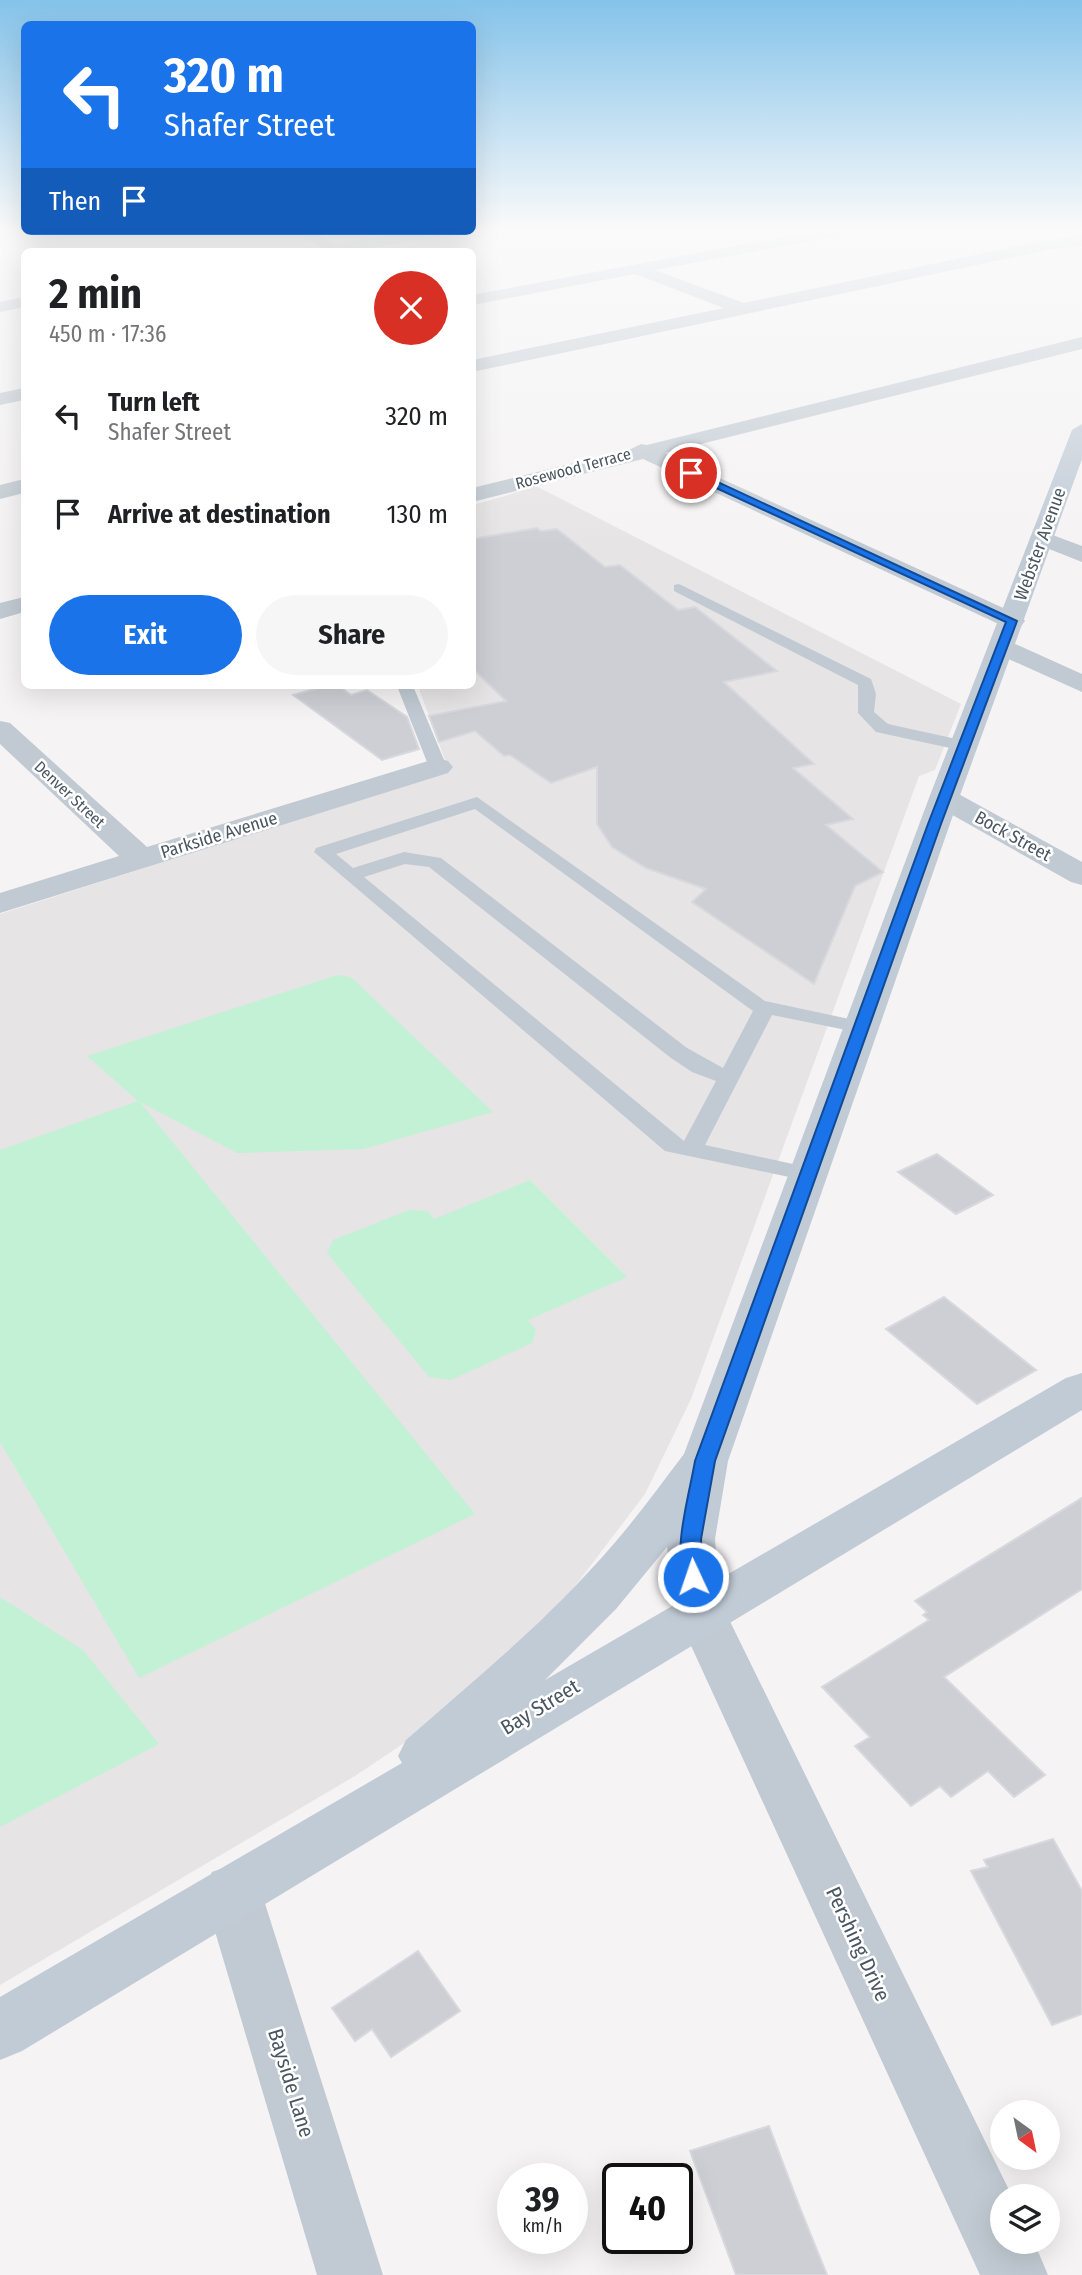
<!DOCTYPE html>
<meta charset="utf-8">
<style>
body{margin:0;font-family:"Fira Sans Condensed",sans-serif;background:#f6f6f6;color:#202124;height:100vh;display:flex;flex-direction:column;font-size:26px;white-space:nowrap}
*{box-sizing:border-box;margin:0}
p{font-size:23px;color:#757577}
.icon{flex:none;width:38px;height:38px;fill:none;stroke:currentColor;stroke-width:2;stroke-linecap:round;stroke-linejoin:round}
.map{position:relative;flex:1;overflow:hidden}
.side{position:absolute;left:21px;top:248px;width:455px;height:441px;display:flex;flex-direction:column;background:#fff;border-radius:10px;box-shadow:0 7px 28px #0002}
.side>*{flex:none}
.guide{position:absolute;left:21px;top:21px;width:455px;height:214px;border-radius:10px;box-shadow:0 7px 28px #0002;background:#1a73e8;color:#fff;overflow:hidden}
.needle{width:46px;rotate:147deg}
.fabs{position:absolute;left:990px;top:2100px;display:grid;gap:14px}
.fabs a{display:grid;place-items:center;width:70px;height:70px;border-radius:50%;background:#fff;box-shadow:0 7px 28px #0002;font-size:35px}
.speed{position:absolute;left:497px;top:2163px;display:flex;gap:14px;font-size:35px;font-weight:700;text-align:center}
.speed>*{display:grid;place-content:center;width:91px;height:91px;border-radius:50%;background:#fff;box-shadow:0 7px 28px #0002;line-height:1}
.speed small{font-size:18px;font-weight:400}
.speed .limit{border:4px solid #111;border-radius:10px;background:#fff;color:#111}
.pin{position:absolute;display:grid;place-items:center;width:60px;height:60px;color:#fff;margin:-30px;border:4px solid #fff;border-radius:50%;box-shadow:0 2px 7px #0007}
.me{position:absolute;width:77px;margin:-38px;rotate:357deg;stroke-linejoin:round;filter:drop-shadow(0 0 5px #0008)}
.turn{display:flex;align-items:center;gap:24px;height:147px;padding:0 28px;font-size:32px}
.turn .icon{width:91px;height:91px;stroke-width:2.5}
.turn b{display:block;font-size:49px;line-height:60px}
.then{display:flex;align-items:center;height:66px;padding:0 28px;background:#0003;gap:14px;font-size:26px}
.round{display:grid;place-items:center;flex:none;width:74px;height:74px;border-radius:37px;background:#f6f6f6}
.headline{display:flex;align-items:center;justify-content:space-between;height:119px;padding:0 28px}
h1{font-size:42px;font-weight:700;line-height:52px}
.button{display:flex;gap:14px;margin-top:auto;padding:14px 28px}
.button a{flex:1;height:80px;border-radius:42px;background:#1a73e8;color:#fff;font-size:28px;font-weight:700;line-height:80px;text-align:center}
.button a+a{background:#f6f6f6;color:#202124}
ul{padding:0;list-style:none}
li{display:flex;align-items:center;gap:21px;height:98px;padding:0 28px}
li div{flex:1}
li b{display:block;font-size:26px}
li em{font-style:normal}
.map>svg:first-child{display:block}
</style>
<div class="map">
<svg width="1082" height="2275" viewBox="0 0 1082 2275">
<rect width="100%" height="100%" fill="#f5f3f3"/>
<!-- education -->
<path fill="#e6e4e5" d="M530,483L961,704L935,770L919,776L691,1399L645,1494L569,1594L425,1729L355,1776L0,1985V914L449,771L418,686H472L473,505L515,493Z"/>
<!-- green -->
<path fill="#c3f1d5" d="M337,975L351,977L493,1112L363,1149L237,1153L140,1102L475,1514L139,1678L0,1442V1150L138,1101L87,1056Z
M530,1180L627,1277L528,1320L536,1330L532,1343L451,1380L429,1377L327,1253L333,1240L409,1210L428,1211L434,1219Z
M0,1597L83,1650L159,1744L0,1827Z"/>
<!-- building -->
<path fill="#cdcfd5" stroke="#d7d9de" stroke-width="2" d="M537,528L541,531L557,529L605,567L620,565L678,610L695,607L777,671L724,682L814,764L793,768L853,819L826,825L883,872L855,886L814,984L692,902L706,889L646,868L612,847L597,824V767L551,783L510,755L504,756L475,731L439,742L429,716L506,701L472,668V539Z
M326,686H339L351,695L367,690L407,717L419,749L382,760L293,695Z
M937,1154L993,1195L956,1214L898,1172Z
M944,1297L1036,1370L977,1404L886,1329Z
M1082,1498V1589L944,1677L1045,1775L1014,1797L988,1771L951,1797L940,1786L911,1806L855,1746L870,1737L822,1687L929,1620L923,1615L927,1612L915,1601Z
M1053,1839L1082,1891V2014L1052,2025L971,1871L988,1867L984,1860Z
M418,1951L460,2011L391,2057L372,2029L355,2041L332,2008Z
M769,2126L800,2208L827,2275H736L690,2151Z"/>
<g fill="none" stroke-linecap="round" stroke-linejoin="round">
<!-- lane -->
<path fill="#c1cad2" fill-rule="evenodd" d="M679,584L871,679L876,694L874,712L888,724L970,742L972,746L964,751L876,732L858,713V685L674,591V585Z
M397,686H413L447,767L444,771H432L429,767Z
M477,797L765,1001L868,1023L872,1027L868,1031L861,1033L772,1015L705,1145L816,1169L820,1174L816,1179L808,1181L665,1151L314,852L316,848ZM475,809L753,1011L723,1068L687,1048L441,858L404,852L353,868L336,854ZM405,864L429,867L671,1058L692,1072L716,1081L684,1141L364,877Z"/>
<!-- street -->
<path fill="#c1cad2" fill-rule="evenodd" d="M831,228H862L854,233L655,270L744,303L1048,240L1082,236V246L1048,250L472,372V360L724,308L635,274L472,305V295Z
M295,231H314L347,252H327Z
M1082,337V349L665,453L1021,616L1025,621L1021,626H1003L643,459L472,502V488L631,449L641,444L647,445Z
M24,388V400L0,405V393Z
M24,479V493L0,499V485Z
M1042,531L1082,546V562L1034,543L1030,538L1034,533Z
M24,597V612L0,619V603Z
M1002,638L1082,674V692L993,652L989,646L993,640Z
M0,721L10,723L147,847L428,761L438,758L448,761L453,767L448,773L0,913V893L119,856L0,744Z
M944,789L955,792L1082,862V885L1071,882L933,804L929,798L933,792Z
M701,1593L719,1599L1012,2196H1003V2242H1034L1048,2275H980L676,1613L683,1599Z
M232,1865L252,1872L261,1891L383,2275H317L203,1891L212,1872Z"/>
<!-- secondary -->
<path fill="#c1cbd6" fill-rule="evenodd" d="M414,231H450L442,236L349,252H313L321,247Z
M24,297V307L0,312V302Z
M1082,424V459L959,798L728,1461L715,1539L718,1580L1066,1378L1082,1373V1410L22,2051L0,2060V1997L402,1763L398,1756L406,1740C470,1684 537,1629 594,1566C627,1531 655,1492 684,1454L929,798L1072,430ZM667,1547L674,1605L545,1680L616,1609Z"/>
</g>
<!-- sky -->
<linearGradient id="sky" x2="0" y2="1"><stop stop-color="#85c3ea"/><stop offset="0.42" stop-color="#fafafa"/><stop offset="1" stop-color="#fafafa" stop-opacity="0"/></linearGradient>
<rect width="1082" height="546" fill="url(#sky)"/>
<!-- route -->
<path fill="#1a73e8" stroke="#114b97" stroke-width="2" d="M688,471H694L1017,621L941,824L715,1461L701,1539L703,1577L700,1582H686C671,1554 690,1492 695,1461L928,824L1006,622L688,475Z"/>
<g text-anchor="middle" stroke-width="5" stroke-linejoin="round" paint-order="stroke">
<!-- far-street labels -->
<g font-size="16" fill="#4a5661" stroke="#fff">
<text transform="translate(573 468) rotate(-15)" y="6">Rosewood Terrace</text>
<text transform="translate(70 794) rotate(43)" y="6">Denver Street</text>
</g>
<!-- street labels -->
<g font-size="18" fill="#4a5661" stroke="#fff">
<text transform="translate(1040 544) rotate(-70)" y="6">Webster Avenue</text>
<text transform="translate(219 835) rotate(-17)" y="6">Parkside Avenue</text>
<text transform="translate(1013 836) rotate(29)" y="6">Bock Street</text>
</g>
<!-- near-street labels -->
<g font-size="21" fill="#4a5661" stroke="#fff">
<text transform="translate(540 1707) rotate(-31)" y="7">Bay Street</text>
<text transform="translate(858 1944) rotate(65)" y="7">Pershing Drive</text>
<text transform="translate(291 2083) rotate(73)" y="7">Bayside Lane</text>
</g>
</g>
</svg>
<div class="fabs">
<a><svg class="needle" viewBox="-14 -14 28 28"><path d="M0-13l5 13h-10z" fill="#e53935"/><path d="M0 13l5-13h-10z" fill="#757577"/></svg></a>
<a><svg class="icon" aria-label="layers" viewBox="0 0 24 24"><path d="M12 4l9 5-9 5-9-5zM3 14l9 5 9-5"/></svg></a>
</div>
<div class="speed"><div>39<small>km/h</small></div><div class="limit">40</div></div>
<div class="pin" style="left:691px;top:473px;background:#d93025"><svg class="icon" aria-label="arrive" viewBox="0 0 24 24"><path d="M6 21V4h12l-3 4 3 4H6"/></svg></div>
<svg class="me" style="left:693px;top:1577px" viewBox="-20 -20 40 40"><circle r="17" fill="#1a73e8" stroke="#fff" stroke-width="3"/><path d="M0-11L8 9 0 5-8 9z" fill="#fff"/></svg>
<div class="guide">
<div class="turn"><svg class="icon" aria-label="left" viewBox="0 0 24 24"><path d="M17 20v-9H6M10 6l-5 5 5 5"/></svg><div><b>320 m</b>Shafer Street</div></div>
<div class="then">Then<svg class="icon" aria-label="arrive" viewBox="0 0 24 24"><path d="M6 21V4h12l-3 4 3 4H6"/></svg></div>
</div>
<section class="side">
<div class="headline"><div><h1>2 min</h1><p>450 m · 17:36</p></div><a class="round" style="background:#d93025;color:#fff"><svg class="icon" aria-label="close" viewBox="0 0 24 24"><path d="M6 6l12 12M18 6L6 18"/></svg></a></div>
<ul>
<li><svg class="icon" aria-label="left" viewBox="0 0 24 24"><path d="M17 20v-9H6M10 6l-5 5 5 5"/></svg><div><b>Turn left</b><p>Shafer Street</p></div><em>320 m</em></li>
<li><svg class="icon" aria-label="arrive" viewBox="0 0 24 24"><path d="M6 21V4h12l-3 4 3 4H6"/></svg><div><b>Arrive at destination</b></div><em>130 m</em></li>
</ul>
<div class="button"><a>Exit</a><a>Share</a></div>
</section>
</div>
